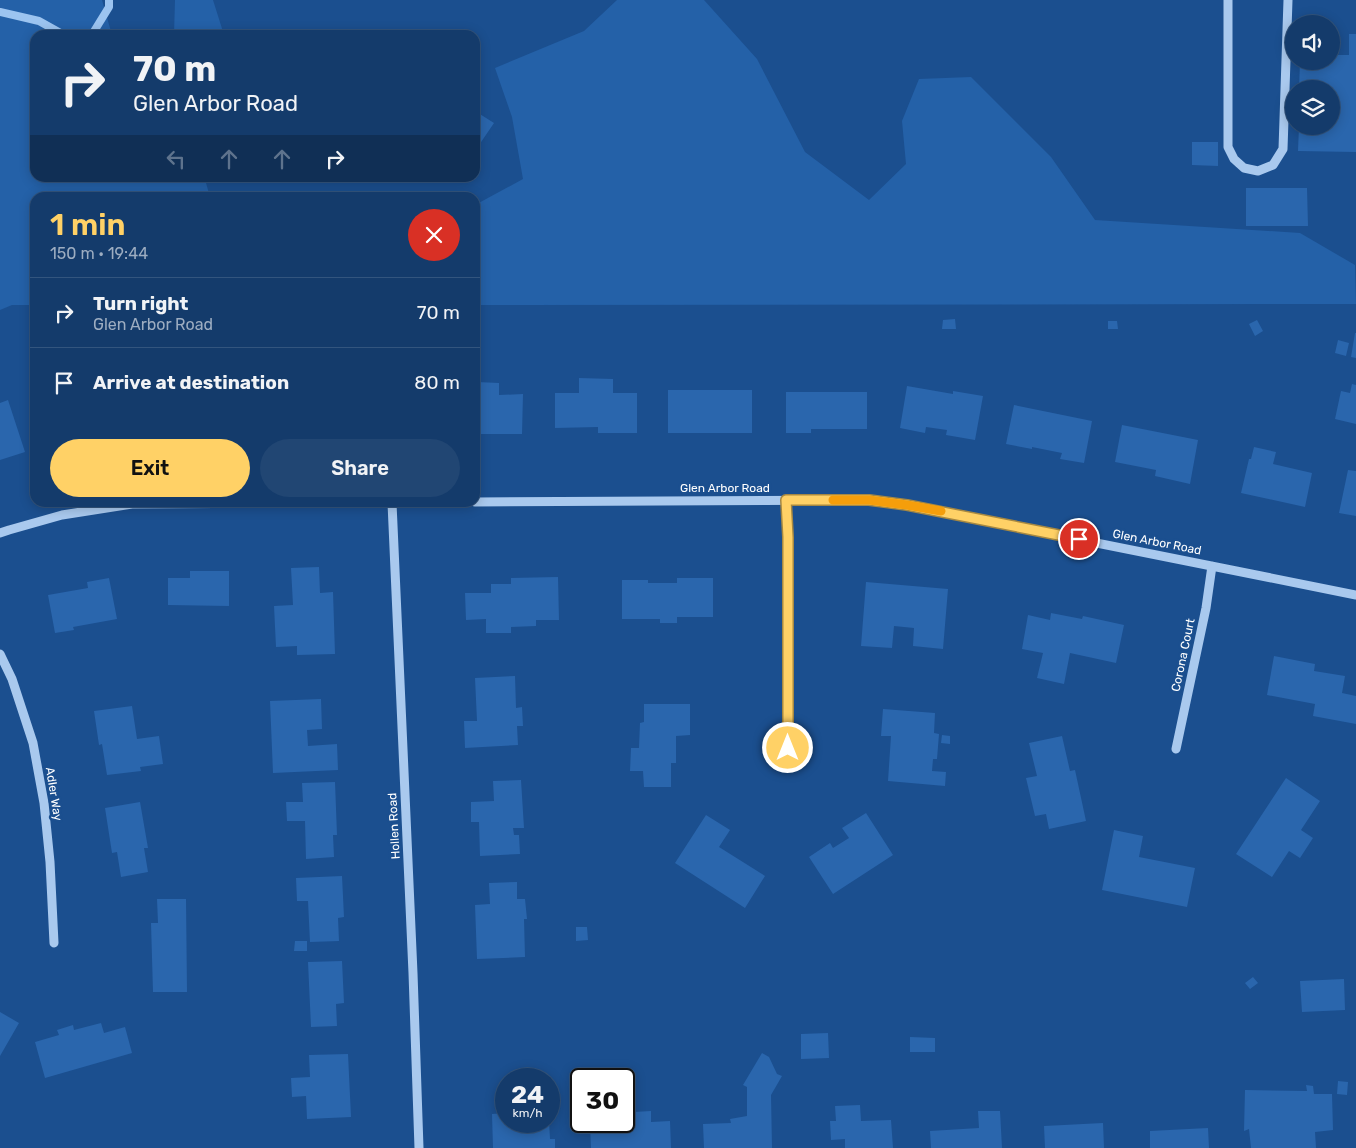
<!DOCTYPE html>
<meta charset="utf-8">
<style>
body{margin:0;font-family:Rubik,sans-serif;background:#214673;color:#f1f3f6;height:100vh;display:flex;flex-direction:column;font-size:19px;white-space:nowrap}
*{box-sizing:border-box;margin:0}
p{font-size:16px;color:#9dadc1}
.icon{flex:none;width:28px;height:28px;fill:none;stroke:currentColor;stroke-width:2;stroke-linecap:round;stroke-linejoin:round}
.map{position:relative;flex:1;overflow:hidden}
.details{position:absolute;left:30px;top:192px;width:450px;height:315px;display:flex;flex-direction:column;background:#143b6b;border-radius:15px;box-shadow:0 2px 12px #0003,0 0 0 1px #33557e}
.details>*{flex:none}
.top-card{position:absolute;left:30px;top:30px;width:450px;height:152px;border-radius:15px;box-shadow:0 2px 12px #0003,0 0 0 1px #33557e;background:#143b6b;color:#f1f3f6;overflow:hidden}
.controls{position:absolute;left:1285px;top:15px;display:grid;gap:10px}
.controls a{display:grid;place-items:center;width:55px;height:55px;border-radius:50%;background:#143b6b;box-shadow:0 2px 12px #0003,0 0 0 1px #33557e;font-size:25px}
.speed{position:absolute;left:495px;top:1068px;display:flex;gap:10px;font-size:25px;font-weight:700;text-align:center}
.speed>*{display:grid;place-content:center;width:65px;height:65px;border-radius:50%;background:#143b6b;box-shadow:0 2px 12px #0003,0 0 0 1px #33557e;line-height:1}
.speed small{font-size:12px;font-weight:400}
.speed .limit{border:2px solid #111;border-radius:8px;background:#fff;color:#111}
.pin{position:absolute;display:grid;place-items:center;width:42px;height:42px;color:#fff;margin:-21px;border:2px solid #fff;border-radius:50%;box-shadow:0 1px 5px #0007}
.me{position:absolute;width:55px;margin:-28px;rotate:0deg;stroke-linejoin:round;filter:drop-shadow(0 0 4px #0008)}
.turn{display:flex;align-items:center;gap:18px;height:105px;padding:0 20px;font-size:22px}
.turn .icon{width:65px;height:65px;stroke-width:2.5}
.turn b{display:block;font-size:35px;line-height:42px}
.lanes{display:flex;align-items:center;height:48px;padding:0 20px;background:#0003;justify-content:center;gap:25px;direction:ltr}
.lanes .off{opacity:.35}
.round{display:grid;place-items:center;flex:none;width:52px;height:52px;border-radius:26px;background:#214673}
.head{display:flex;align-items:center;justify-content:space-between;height:85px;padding:0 20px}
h1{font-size:30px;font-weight:600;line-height:38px;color:#ffd166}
.action{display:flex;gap:10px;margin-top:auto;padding:10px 20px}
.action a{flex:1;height:58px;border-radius:30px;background:#ffd166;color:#111;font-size:20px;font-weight:600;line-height:58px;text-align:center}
.action a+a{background:#214673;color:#f1f3f6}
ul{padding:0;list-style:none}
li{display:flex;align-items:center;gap:15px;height:70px;padding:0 20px;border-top:1px solid #33557e}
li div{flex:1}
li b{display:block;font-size:19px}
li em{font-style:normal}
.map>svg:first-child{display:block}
</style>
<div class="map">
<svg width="1356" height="1148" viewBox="0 0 1356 1148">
<rect width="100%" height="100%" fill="#1b4f8f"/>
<!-- green -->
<path fill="#2461a8" d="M0,0H102L112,35H35V178H209L206,183L210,197L35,198V305H12L0,310Z
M175,0H213L224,35H174Z
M617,0H704L757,59L805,152L869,200L906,164L902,121L919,79L971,77L1051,157L1095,220L1300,233L1355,265L1356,304L475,305V205L523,179L512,117L495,68L584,31Z"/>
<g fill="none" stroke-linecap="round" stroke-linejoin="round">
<!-- stream -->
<path stroke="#9cc4f0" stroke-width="8" d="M0,12L39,21L64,35
M79,35L93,33L109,7V0"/>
</g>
<!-- building -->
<path fill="#2a66ad" d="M1349,34H1356V152L1298,151L1299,126H1331V89H1299L1300,61H1331V55H1349Z
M475,111L494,123L477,148L475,146Z
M1192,142H1218V166L1192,165Z
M1246,188H1307L1308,226H1246Z
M955,319L956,329H942L943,320Z
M1257,320L1263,331L1255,336L1249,324Z
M1108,321H1117L1118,329H1108Z
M1355,333H1356V358L1351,357Z
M1338,340L1349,343L1346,356L1335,353Z
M579,378L613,379V393H637V433H598V427L555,428V393H579Z
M477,382L499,383V395L523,394L522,434H475V393H477Z
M1352,384L1356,385V424L1335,419L1341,391L1350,393Z
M907,386L953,394V391L983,396L975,440L946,435L947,430L926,427L925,433L900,428Z
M668,390H752V433H668Z
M786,392H867V429H811V433H786Z
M8,400L25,452L0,460V403Z
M1014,405L1092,421L1084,463L1060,459L1062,453L1032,447V449L1006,444Z
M1122,425L1198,440L1190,484L1155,476L1156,470L1115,462Z
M1254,447L1276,452L1273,464L1312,473L1305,507L1241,493L1249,459H1251Z
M1348,470L1356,471V516L1339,513Z
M319,567L320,593L333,592L335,654L297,655V646L276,647L274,606L293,605L291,568Z
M190,571H229V606L168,605V578H190Z
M558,577L559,620H536V626L511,627V633H486V619L466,620L465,593H491V584H511V578Z
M109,578L117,619L73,627L74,630L55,633L48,595L88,588L87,582Z
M677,578H713V617H677V623H660V619H622V580H648V583H677Z
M866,582L948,589L943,649L913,646L914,628L894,626L892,648L861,646Z
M1051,613L1082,619L1083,616L1124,625L1116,663L1070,653L1064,684L1037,678L1043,653L1022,649L1028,615L1050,620Z
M1274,656L1315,664L1314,671L1345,676L1342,693L1356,696V724L1313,716L1315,704L1267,695Z
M515,676L516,708L522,707L523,726H517L518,745L465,748L464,721H477L475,678Z
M321,699L322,729L307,730L308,746L337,744L338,770L273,773L270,701Z
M644,704H690V735L676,736V763H671V787H644L643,771H630L631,748H639L640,723L644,722Z
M132,706L137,739L159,736L163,764L140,767L141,771L107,775L102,744L99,745L94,711Z
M883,709L935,713L934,733L939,734L937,759H933L932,771L946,772L945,786L888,781L891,736H881Z
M942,735L950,736V744L941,743Z
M1062,736L1070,771L1075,770L1086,821L1049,829L1046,814L1035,816L1026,778L1037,776L1029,743Z
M1286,778L1320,801L1301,830L1313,838L1300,858L1289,851L1272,877L1236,854Z
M521,780L524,828H513L514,835H519L520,854L480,856L479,822H471V802L494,801L493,781Z
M335,782L337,835H333L334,857L306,859L305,821H287L286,802H303L302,783Z
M140,802L148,848H144L148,872L121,877L117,852L112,853L105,808Z
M866,813L893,855L833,894L809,857L830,843L833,848L849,838L842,828Z
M706,815L730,830L719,847L765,876L745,908L675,863Z
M1114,830L1143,836L1139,857L1195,868L1187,907L1102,890Z
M342,876L344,917L338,918L339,941L310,942L308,901H297L296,878Z
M517,882V899H525L527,919H524L525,957L477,959L475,905L490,904L489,883Z
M157,899H186L187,992H153L151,923H158Z
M576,927H587L588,940L576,941Z
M295,941H307V951H294Z
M342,961L344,1003L336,1004L337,1026L311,1027L308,962Z
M1253,977L1258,983L1250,989L1245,983Z
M1344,979L1345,1010L1302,1012L1300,981Z
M0,1012L19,1023L0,1056Z
M101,1023L104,1033L125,1027L132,1053L45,1078L35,1042L59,1035L57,1030L73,1025L74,1030Z
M828,1033L829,1058L801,1059V1034Z
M910,1037L935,1038V1052H910Z
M762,1053L769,1057L777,1074L782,1076L771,1095L772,1148H704L703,1124L731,1123L730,1119L747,1116V1087L743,1085Z
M348,1054L351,1117L307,1119L306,1096L292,1097L291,1078L310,1077L309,1055Z
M1338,1081L1348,1082L1347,1095L1337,1094Z
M1306,1085L1313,1086L1314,1094H1332L1333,1130L1315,1132L1316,1148H1251L1249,1129L1244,1131L1245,1090L1307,1091Z
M860,1105L861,1121L891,1120L893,1148H845V1139L831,1140L830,1121H836L835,1106Z
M651,1111V1122L670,1121L671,1148H591L590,1125L634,1123V1112Z
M978,1111H1000L1002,1148H931L930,1131L979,1128Z
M506,1113V1121H549L550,1139H555V1148H493L492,1114Z
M1103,1123L1104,1148H1045L1044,1126Z
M1208,1128L1209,1148H1150V1131Z"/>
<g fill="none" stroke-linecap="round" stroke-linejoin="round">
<!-- minor -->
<path stroke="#a9c9ee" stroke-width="9" d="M1228,0V147L1234,159L1244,168L1258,171L1273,165L1283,149L1288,0
M786,500L788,537V748
M475,502L869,500L907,505L1356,595
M392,503L413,973L419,1148
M0,533L9,530L62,515L132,504L435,502
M0,654L12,679L33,743L44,803L50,862L54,943
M1176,749L1206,608L1212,566"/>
</g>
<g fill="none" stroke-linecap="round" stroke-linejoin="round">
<!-- route casing -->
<g stroke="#a68842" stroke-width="12">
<path id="route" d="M788,748V537L786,500H869L907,505L1079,539"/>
</g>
<!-- route -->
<use href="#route" stroke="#ffd166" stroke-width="9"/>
<!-- slow -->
<path stroke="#f59e0b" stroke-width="9" d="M833,500H869L907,505L941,511"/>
</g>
<g text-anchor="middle" stroke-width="5" stroke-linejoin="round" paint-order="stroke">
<!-- street labels -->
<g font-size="12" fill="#fff" stroke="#1b4f8f">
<text x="725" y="492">Glen Arbor Road</text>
<text transform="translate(1157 542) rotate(11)" y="4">Glen Arbor Road</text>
<text transform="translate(1183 655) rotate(-78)" y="4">Corona Court</text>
<text transform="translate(54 794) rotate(81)" y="4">Adler Way</text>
<text transform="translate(394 826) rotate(-93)" y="4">Hollen Road</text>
</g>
</g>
</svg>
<div class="controls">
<a><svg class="icon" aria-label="sound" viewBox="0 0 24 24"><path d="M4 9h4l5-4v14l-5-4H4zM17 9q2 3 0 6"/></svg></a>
<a><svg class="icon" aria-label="layers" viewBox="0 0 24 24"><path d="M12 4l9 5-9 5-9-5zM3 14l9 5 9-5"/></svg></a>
</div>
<div class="speed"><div>24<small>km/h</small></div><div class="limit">30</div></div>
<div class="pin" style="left:1079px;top:539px;background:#d93025"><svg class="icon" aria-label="arrive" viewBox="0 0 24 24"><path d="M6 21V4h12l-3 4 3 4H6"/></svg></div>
<svg class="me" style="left:788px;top:748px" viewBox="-20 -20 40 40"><circle r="17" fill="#ffd166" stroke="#fff" stroke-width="3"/><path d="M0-11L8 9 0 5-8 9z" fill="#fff"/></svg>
<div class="top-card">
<div class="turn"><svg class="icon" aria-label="right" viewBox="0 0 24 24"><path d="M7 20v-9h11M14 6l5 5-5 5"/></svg><div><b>70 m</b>Glen Arbor Road</div></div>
<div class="lanes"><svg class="icon off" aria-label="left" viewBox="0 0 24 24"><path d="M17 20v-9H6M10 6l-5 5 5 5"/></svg><svg class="icon off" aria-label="ahead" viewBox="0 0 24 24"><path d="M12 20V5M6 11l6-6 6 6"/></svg><svg class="icon off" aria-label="ahead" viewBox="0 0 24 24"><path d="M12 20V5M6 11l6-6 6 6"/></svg><svg class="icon" aria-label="right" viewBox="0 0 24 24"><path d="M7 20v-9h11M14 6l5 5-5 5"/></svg></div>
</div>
<section class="details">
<div class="head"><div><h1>1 min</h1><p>150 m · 19:44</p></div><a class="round" style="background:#d93025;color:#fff"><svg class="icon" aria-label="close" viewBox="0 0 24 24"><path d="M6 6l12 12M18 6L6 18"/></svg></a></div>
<ul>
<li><svg class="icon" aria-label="right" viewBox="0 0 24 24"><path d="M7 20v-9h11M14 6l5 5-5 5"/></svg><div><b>Turn right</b><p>Glen Arbor Road</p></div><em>70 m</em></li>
<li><svg class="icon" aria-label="arrive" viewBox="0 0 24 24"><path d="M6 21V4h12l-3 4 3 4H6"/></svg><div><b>Arrive at destination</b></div><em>80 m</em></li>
</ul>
<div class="action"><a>Exit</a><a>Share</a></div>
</section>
</div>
